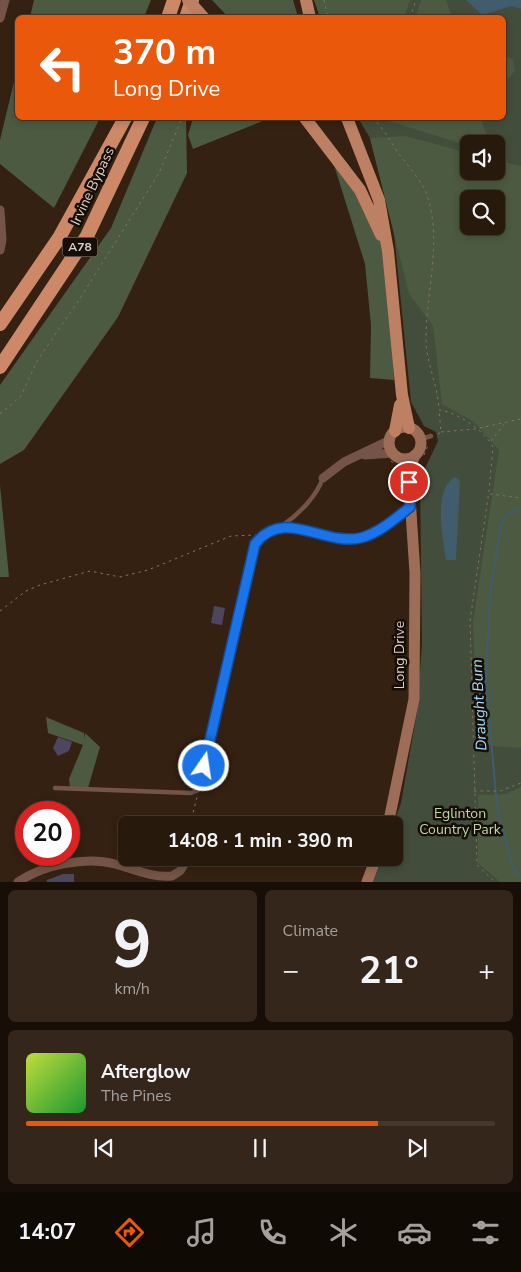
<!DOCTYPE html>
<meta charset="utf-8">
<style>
:root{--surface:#28190d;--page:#34261b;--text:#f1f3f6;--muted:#a5a09d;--line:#44382e;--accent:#ea580c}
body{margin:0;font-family:"Nunito Sans",sans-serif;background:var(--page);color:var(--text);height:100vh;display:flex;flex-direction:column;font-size:19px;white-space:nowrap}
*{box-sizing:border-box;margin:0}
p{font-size:16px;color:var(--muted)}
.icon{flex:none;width:28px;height:28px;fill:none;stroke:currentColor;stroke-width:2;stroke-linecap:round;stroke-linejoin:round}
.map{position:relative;height:882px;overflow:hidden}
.details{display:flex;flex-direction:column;gap:8px;padding:8px;background:#160e07;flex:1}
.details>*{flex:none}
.hud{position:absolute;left:15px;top:15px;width:491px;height:105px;border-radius:8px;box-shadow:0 2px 8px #0003,0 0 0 1px var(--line);background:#ea580c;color:#fff;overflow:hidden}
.tools{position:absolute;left:460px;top:135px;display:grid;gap:10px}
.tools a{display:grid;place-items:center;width:45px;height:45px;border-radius:8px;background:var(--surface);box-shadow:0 2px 8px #0003,0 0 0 1px var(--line);font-size:25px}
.speed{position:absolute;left:15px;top:801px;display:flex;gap:10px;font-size:25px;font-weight:700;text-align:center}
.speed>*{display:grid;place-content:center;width:65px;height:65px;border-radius:50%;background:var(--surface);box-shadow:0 2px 8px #0003,0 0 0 1px var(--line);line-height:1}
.speed .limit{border:8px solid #d22;background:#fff;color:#111}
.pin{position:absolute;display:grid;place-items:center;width:42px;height:42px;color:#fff;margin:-21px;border:2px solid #fff;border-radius:50%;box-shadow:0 1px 5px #0007}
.me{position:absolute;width:55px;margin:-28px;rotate:13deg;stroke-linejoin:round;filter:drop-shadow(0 0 4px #0008)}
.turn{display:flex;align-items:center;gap:18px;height:105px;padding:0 15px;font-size:22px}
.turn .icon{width:65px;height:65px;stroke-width:2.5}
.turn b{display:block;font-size:35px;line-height:42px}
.big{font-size:38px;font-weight:700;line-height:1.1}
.details .card{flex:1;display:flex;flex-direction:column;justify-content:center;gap:8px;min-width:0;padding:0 18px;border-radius:8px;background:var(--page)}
.details .dial{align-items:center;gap:0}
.dial b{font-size:65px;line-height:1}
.song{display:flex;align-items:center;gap:15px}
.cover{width:60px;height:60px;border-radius:8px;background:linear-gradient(135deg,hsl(70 70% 55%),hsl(130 70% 35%))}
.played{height:5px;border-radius:2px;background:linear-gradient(90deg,var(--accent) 75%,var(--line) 75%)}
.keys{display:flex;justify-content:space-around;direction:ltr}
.heat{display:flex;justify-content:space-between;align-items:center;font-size:28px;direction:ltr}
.details .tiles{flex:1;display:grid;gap:8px;grid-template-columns:1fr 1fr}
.card:last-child{grid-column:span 2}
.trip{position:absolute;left:118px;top:816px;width:285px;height:50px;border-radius:8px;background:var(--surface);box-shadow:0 2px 8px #0003,0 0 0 1px var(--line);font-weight:700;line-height:50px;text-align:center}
.tabs{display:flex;height:80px;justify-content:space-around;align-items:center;background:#100a05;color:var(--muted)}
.tabs .icon{width:35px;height:35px}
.tabs .active{color:var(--accent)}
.tabs b{font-size:22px;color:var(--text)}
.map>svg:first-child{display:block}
</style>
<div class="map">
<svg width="521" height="882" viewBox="0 0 521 882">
<rect width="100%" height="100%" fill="#352111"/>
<path fill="#424d3b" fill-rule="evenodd" d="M314,0H521V882H373L382,858H394L393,825L401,803L417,712L422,644L420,479L438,441L436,432L424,426L411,402L394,233L370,138L358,118H504V18L320,17ZM469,144H496V171H469ZM469,199H496V226H469Z"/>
<path fill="#4b5a41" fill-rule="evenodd" d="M34,0H151L144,17H30Z
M212,0H293L298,17H228Z
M314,0H410L404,18L320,17Z
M421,0H446L452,17H415Z
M504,56L513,59L515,71L507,80L504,79Z
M17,69L18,118H100L54,208L0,164V140Z
M157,118H186L187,173L118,317L24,450L0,464V385L111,228Z
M193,118H270L193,149L188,135Z
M379,118H481L489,144H469V146Z
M405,136L469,153V171H496V160L521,166V748L477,745L473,622L499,450L474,422L442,404L433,326L409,294L370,138ZM469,199H496V226H469Z
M334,165H342L378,230L390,270L394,380L370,378L371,325L365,264Z
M0,485L9,577H0Z
M46,717L84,733V739L85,733L100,747L88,788H70L69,779L83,745L48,733Z
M521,787V882H500L478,863V795L505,794Z"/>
<path fill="#405c6d" d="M466,0H521V9L512,6L482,15Z
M455,477L460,480L456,560H446C443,539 432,490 455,477Z"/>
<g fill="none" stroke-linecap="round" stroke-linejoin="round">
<path stroke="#405c6d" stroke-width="2" d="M521,508L508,514L501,524L490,594L486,681L497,807L513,868L521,877"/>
</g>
<path fill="#4c465f" d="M214,606L225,608L222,625L211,623Z
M58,737L72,742L69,751L58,756L53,748Z
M63,874H74V882H47V880Z"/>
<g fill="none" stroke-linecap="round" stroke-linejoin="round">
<path stroke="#847366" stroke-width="1" stroke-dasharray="2.5 4" stroke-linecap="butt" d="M324,0L328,18
M410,18L416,0
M372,118C384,128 390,141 399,154C409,167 421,180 427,195C443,243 425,294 426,343C427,363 438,387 439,410C457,412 484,430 493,447L489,491L470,621L477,865L495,882
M0,414L21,396L37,361L79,300L159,173L182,118
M441,432L475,429L521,419
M438,434L441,432L439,410
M491,441L505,423
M424,455L429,443
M391,461L400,469
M490,494L521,498
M0,611L26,591L40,585L90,571L120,577L148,570L231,536L256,535
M474,791H500L521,783
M190,825L197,797"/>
<path stroke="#735446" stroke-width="4.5" d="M421,439L431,436
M281,527C305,531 333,541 359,538C374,536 397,518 409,508
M55,788L191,793L199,790L255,544C265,532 271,533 283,525C299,514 316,497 323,478"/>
<path stroke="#735446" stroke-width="9" d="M0,18L5,0
M0,210L2,240L0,250
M365,455L393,453
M323,478L344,462L390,440
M18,882C43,865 85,856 115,864C133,869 153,878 172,876L180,871L188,858"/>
<path stroke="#9d6d57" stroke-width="11" d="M389 443a16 16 0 1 1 32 0a16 16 0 1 1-32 0Z
M388,825L414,699L415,573L409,482L410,469L415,455
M367,882L376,858"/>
<path stroke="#be8063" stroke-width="12" d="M306,0L310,18
M305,118L360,190L381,235
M347,118L379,200L388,251L402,395L409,428
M395,431L400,405"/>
<path stroke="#cd8868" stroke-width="14" d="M168,18L174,0
M186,18L192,0
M0,324L59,238L125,118
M0,367L87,236L143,118"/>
<path stroke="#be8063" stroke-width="12" d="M188,0L204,18"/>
</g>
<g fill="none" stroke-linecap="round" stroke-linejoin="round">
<defs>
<path id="route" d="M204,766L255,544C284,507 323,546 360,538C378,534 396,518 410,507L409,482"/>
</defs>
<use href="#route" stroke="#114b97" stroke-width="12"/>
<use href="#route" stroke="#1a73e8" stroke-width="9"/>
</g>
<g text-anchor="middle" stroke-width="5" stroke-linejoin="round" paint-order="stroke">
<rect fill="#160d07" stroke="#a2968d" stroke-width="1" x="62.5" y="237.5" width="35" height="19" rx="4"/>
<g font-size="12" font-weight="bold" fill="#ded0c6">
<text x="80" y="251">A78</text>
</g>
<g font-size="14" fill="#ded0c6" stroke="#160d07">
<text transform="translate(92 186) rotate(-65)" y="5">Irvine Bypass</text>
<text transform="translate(399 655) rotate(-90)" y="5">Long Drive</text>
</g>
<g font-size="14" fill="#b9d7a7" stroke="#160d07">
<text x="460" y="818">Eglinton<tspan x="460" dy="16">Country Park</tspan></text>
</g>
<g font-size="15" font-style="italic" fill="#a6ddfe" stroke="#160d07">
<text transform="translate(479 705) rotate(-93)" y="5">Draught Burn</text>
</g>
</g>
</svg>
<div class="tools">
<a><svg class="icon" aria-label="sound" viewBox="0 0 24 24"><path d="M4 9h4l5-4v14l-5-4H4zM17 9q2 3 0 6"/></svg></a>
<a><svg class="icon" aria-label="search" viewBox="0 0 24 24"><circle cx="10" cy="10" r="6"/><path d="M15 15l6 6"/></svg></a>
</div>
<div class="speed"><div class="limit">20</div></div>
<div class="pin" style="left:409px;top:482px;background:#d93025"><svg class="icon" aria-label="arrive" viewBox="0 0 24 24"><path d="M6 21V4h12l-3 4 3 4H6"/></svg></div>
<svg class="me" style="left:204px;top:766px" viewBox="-20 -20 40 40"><circle r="17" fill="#1a73e8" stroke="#fff" stroke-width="3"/><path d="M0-11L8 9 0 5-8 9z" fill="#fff"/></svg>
<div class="trip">14:08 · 1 min · 390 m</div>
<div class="hud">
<div class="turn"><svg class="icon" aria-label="left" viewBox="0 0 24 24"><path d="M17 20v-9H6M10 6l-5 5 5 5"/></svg><div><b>370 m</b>Long Drive</div></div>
</div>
</div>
<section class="details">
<div class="tiles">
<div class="card dial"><b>9</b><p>km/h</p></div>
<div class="card"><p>Climate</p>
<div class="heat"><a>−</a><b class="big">21°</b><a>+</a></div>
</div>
<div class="card">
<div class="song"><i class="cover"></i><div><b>Afterglow</b><p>The Pines</p></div></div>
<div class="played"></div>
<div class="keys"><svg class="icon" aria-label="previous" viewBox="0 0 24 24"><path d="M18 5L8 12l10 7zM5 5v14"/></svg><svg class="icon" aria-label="pause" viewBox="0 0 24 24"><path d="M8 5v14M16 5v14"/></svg><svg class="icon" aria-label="next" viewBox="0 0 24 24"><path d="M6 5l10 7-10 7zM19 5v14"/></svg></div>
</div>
</div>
</section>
<nav class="tabs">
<b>14:07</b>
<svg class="icon active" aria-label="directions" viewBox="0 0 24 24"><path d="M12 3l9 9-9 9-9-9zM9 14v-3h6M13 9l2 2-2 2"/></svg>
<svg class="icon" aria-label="music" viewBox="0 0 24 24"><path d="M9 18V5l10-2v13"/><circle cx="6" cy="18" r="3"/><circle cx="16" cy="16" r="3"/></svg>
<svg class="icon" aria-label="phone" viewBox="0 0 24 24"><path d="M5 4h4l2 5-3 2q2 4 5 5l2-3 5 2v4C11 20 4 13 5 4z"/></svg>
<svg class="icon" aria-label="climate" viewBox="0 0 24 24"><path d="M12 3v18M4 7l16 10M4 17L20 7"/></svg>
<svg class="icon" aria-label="car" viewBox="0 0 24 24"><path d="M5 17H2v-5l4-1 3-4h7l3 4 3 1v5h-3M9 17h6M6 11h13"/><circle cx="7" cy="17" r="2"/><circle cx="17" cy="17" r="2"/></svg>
<svg class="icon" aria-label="filters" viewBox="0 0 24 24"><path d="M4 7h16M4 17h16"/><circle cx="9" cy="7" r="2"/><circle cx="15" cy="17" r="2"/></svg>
</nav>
